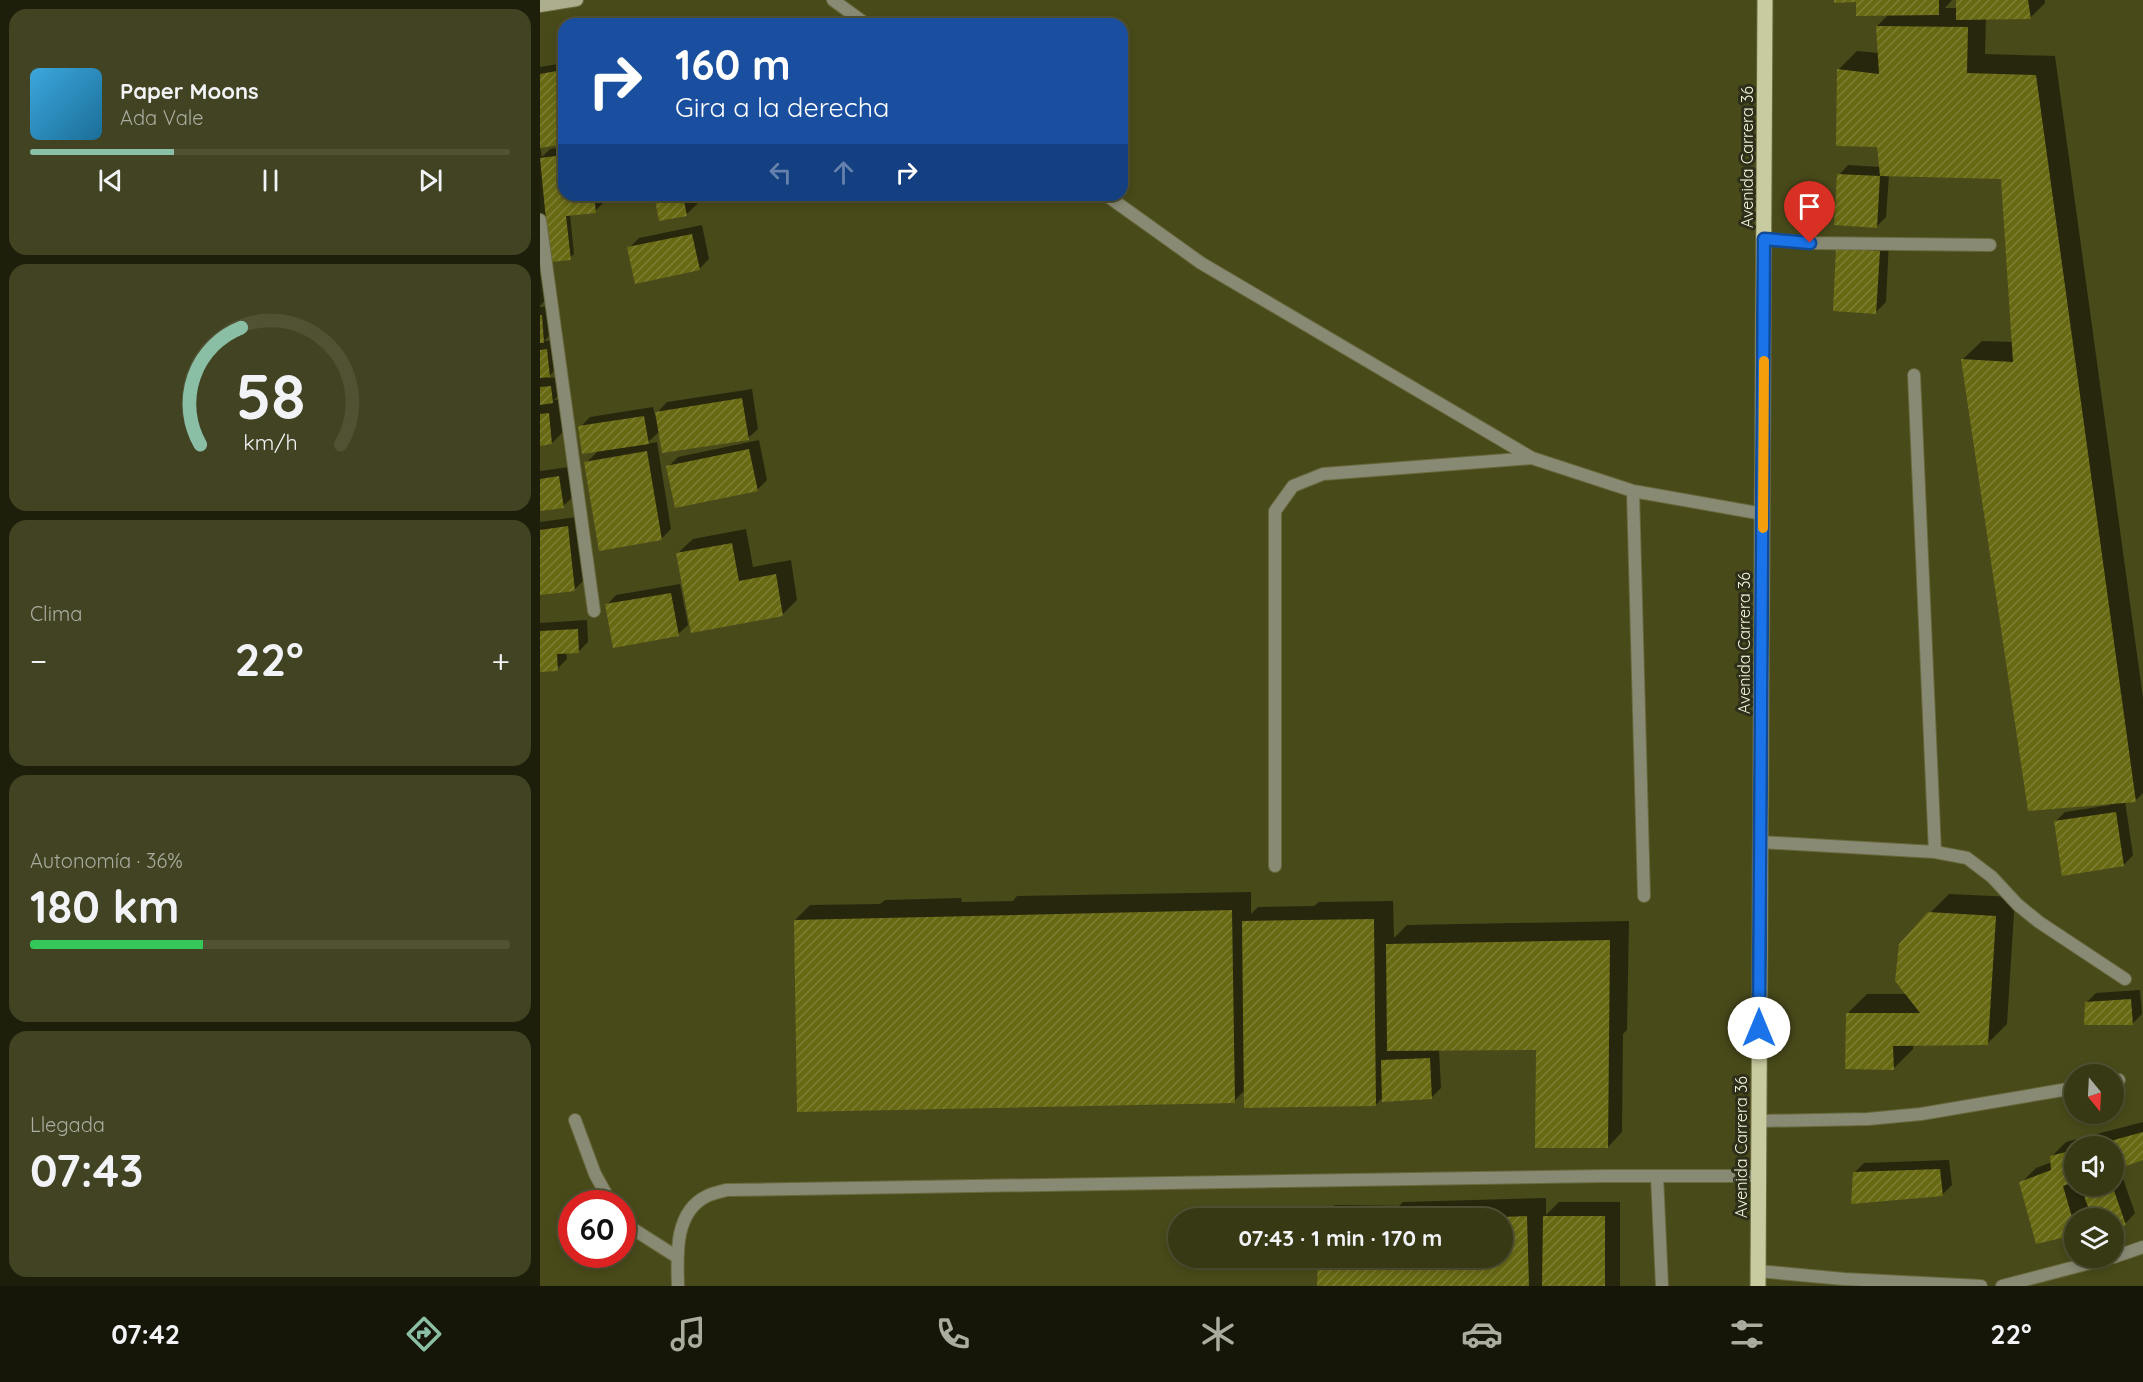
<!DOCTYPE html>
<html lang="es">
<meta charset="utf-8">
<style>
:root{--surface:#373814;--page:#424322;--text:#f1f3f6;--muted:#aaaca0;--line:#515234;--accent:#8abfa5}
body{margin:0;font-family:Quicksand,sans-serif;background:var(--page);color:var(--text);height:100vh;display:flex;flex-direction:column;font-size:22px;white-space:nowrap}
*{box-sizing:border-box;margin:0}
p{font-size:20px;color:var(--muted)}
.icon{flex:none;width:33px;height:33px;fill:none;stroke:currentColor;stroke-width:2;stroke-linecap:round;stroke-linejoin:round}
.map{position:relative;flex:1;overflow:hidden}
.details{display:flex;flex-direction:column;gap:9px;padding:9px;background:#1e1f0b;width:540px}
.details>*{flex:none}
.hud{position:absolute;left:18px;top:18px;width:570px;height:183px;border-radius:18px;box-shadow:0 3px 9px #0003,0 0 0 2px var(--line);background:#1a4fa0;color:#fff;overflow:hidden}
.needle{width:39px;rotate:162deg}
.fabs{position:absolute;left:1524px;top:1064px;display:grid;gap:12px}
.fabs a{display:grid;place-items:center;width:60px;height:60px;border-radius:50%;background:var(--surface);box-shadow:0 3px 9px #0003,0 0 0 2px var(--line);font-size:30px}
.speed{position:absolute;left:18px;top:1190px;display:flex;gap:12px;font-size:30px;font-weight:700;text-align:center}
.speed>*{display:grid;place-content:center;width:78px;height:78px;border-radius:50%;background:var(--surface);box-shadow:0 3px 9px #0003,0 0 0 2px var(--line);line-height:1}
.speed .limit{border:9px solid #d22;background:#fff;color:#111}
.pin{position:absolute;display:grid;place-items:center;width:51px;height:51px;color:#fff;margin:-62px -26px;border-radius:50% 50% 50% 0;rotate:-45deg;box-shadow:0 0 6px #0007}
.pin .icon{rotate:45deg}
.me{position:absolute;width:66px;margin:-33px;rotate:0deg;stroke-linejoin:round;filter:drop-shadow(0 0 4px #0008)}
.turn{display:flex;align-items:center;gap:21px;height:126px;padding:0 18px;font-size:27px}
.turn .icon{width:78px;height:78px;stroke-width:2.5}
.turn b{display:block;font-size:42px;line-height:51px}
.lanes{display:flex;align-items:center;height:57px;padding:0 18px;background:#0003;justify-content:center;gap:30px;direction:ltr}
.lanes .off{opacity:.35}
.big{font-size:45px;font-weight:700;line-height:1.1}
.details .widget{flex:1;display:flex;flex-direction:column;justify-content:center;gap:9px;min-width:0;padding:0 21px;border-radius:18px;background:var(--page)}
.details .dial{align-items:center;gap:0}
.dial svg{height:156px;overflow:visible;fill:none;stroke:var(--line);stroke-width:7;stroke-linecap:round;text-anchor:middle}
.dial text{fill:var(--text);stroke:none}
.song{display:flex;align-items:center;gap:18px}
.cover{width:72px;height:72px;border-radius:9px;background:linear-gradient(135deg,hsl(200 70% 55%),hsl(200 70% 35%))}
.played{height:6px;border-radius:3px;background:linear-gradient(90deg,var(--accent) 30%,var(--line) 30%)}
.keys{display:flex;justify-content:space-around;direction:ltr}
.heat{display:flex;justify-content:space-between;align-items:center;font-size:33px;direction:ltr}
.charge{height:9px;border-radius:4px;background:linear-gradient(90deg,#34c759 36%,var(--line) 0)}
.trip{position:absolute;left:628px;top:1208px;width:345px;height:60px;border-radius:30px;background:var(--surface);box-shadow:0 3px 9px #0003,0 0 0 2px var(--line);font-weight:700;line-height:60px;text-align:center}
.tab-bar{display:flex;height:96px;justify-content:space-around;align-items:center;background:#161608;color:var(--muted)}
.tab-bar .icon{width:42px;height:42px}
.tab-bar .selected{color:var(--accent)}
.tab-bar b{font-size:27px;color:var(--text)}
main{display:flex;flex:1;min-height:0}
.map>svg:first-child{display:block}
</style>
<main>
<section class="details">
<div class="widget">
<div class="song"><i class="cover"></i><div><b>Paper Moons</b><p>Ada Vale</p></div></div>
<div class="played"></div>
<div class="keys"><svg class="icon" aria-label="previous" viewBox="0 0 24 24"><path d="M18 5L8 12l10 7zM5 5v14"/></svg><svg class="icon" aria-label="pause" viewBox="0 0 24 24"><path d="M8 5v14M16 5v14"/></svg><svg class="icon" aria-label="next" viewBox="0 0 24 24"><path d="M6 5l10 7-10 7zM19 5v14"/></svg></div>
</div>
<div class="widget dial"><svg viewBox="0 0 100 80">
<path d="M14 69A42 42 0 1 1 86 69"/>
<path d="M14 69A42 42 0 0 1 35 9" stroke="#8abfa5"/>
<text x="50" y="56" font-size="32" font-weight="700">58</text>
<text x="50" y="72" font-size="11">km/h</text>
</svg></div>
<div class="widget"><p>Clima</p>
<div class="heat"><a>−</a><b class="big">22°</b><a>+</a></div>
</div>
<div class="widget"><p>Autonomía · 36%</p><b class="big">180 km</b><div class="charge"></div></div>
<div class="widget"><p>Llegada</p><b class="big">07:43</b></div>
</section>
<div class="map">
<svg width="1603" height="1286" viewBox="0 0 1603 1286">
<defs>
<pattern id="building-hatch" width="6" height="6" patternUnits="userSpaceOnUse" patternTransform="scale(1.5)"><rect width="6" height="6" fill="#686913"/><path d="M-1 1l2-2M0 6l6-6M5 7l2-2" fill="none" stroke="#7e7f35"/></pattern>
</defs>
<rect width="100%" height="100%" fill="#494a1a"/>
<path fill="#0007" d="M1296,0H1412L1405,8H1418L1417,0H1505V3L1490,18H1446L1445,54L1515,56L1603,698V793L1595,801H1585L1593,855L1584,865L1515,822L1525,812L1570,805V803L1422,360L1442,341L1474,342L1463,178L1349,175L1346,217L1336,227L1299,175L1308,165L1341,167L1338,145L1298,70L1317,51L1339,53L1337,26L1349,14L1318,1Z
M24,63V142L0,146L2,157L10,149L24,147V195H64L65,201L55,211L30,214L34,254L30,258L0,235V67Z
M115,195H160L161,200L147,214Z
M162,225L169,259L159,269L89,248L99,238Z
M1307,239L1349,241L1346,302L1336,312Z
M0,270H8L10,295L0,306Z
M11,306L13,332L4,341L17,340L19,366L7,378L20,377L22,392L14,400L23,399L27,428L12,443L0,444V307Z
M212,389L218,429L208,438L120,431L106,444L117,442L131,529L121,539L46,463L58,451L40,427L50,417L113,407L115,415L127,402Z
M219,440L227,480L217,490L128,467L138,457Z
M29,467L33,497L23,506L0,510V471Z
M37,517L44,580L34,590L0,594V522Z
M206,529L213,567L251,560L257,600L243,614L138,553L153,539Z
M140,584L148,625L138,634L67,605L76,595Z
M47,620L48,642L38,652H26L27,659L17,669L0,670V623Z
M711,892V914L718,907L774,906L779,902L853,901L854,938L867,925L1089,921L1087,1030L1083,1034L1082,1132L1068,1147L998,1049L899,1050L901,1088L892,1097H843L836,1105L705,1090L694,1101L255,920L270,905L340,904L345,900L421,898L422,902L473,901L477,896Z
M1409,894L1475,897L1467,1024L1448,1043L1373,1044V1049L1354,1068L1308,1013L1327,994H1367L1389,914Z
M1600,990L1602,1014L1592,1024L1546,1003L1556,993Z
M1603,1122V1158L1574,1168V1146H1534V1185H1541L1544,1194L1553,1185H1574V1176L1581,1173L1595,1213L1586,1223L1574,1227V1218H1534V1233L1497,1242L1481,1183L1496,1168L1512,1162L1511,1157L1526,1142Z
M1409,1160L1412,1185L1402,1195L1314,1173L1324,1163Z
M1006,1198V1215L1019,1202H1080V1286H779V1257H963V1218H782L795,1205L859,1206L863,1202Z"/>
<path fill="url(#building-hatch)" d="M1294,0H1399V15L1316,16V2L1294,3Z
M1416,0H1488L1491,19L1416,20Z
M1336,26L1428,27L1427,73L1496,75L1596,802L1488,811L1421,359L1473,362L1461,179L1340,176L1337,147L1296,146L1297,69L1339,74Z
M22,70L24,82V144L0,148V74Z
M24,155V195H54L56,213L26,216L31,260L10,262L0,158Z
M1297,174L1340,176L1337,228L1294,225Z
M114,195H143L147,216L119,221Z
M152,234L160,270L95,284L87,247Z
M1296,248L1340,251L1336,314L1293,311Z
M0,315H2L4,343H0Z
M7,349L10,377L0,378V350Z
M11,386L13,403L0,405V387Z
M202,398L209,440L122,453L115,412Z
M9,413L12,444L0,446V414Z
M104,416L109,444L42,454L38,426Z
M209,449L218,491L135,508L126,466Z
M107,451L122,540L59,551L44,462Z
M19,476L24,508L0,511V479Z
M28,526L35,591L0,595V530Z
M192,543L199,581L236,574L243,616L151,633L136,553Z
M131,593L139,636L73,648L65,604Z
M38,629L39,653L17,654L18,671L0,672V631Z
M1576,812L1584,866L1522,876L1514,821Z
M692,910L695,1103L257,1112L254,920Z
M1388,912L1456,916L1448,1045L1353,1046L1354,1070L1305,1069L1306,1013H1380L1355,981L1359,944Z
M834,919L836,1106L704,1108L702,921Z
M1070,940L1068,1148H995L996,1050L847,1051L846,944Z
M1591,999L1593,1025H1544L1545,1002Z
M890,1058L892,1099L842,1102L841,1060Z
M1603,1132V1160L1574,1170V1146H1552Z
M1534,1150V1182L1523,1186L1534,1224V1235L1496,1244L1479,1182L1511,1170L1510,1156Z
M1400,1169L1403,1196L1311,1204L1313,1172Z
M1563,1185H1572L1586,1225L1574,1229V1218H1552L1543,1193Z
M987,1216L989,1286H777L778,1257H963V1217Z
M1003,1216H1065V1286H1002Z"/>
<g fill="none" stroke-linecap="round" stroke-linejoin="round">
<defs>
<path id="service" d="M293,0L326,24
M566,195L661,263L992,458L1093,491L1223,514
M1224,239L1270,243L1450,245
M1374,375L1395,852
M1093,491L1104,896
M1220,842L1395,852L1427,858L1452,877L1478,905L1499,922L1585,979
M735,866V511L753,486L783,474L992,458
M1574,1081L1579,1080
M35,1120L55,1174L71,1203
M1219,1121L1328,1119L1381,1114L1534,1088
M1117,1176L1122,1286
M82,1218L93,1229L137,1257
M138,1286C137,1255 134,1212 167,1196C173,1193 180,1192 186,1190L1065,1176H1218"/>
<path id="minor" d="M0,220L54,611
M1574,1257L1603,1247
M1218,1271L1304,1279L1441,1286
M1462,1286L1573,1257"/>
<path id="secondary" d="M0,6L37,0"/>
<path id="primary" d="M1218,1286L1225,0"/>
</defs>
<use href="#service" stroke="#68693d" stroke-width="14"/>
<use href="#minor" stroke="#68693d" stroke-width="14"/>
<use href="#secondary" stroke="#68693d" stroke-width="14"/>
<use href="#primary" stroke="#68693d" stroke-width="17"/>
<use href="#service" stroke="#888a74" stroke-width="12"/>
<use href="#minor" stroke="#888a74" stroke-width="12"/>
<use href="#secondary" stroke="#acae8d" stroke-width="12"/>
<use href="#primary" stroke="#c8ca9f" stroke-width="15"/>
</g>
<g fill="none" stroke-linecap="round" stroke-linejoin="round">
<defs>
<path id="route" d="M1219,1028L1224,239L1270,243"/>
</defs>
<use href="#route" stroke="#114b97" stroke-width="15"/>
<use href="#route" stroke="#1a73e8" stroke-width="10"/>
<path stroke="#f59e0b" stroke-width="10" d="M1223,528L1224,361"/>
</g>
<g text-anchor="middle" stroke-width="6" stroke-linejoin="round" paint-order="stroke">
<g font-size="16" fill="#f3f4da" stroke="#2e2f1a">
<text transform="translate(1207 157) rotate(-90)" y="6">Avenida Carrera 36</text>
<text transform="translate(1204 643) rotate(-90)" y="6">Avenida Carrera 36</text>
<text transform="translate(1201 1147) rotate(-90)" y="6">Avenida Carrera 36</text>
</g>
</g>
</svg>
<div class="fabs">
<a><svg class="needle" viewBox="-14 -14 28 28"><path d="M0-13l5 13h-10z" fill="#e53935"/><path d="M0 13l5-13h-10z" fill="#aaaca0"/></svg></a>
<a><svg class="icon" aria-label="sound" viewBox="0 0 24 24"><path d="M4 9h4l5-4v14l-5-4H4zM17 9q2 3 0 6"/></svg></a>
<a><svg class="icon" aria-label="layers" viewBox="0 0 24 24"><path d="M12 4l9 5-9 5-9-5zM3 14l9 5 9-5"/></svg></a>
</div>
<div class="speed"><div class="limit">60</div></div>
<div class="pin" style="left:1270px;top:243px;background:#d93025"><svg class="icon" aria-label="arrive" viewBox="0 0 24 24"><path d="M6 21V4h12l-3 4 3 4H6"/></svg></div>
<svg class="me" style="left:1219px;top:1028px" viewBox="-20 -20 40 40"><circle r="19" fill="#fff"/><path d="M0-13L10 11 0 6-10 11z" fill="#1a73e8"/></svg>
<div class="trip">07:43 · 1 min · 170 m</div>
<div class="hud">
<div class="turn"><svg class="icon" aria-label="right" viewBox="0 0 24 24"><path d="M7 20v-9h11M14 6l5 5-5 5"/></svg><div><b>160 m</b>Gira a la derecha</div></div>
<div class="lanes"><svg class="icon off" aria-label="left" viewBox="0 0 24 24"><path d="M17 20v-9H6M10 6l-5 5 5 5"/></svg><svg class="icon off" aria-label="ahead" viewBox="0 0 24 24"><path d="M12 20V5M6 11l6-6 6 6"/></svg><svg class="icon" aria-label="right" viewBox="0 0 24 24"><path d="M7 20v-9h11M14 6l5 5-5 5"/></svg></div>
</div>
</div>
</main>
<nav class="tab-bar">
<b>07:42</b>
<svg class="icon selected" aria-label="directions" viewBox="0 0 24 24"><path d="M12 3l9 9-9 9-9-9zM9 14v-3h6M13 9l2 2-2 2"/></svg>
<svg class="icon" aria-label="music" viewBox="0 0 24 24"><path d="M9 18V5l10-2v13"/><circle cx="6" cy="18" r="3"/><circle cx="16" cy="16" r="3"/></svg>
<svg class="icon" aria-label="phone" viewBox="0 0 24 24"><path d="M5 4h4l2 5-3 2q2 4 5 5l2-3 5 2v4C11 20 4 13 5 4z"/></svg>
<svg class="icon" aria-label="climate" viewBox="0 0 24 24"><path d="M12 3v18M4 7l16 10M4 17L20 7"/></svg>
<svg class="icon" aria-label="car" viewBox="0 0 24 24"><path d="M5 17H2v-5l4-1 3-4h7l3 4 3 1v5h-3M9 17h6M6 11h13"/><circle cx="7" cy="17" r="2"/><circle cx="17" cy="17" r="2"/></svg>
<svg class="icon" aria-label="filters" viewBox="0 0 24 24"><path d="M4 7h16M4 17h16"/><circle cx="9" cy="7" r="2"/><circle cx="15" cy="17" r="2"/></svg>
<b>22°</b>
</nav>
